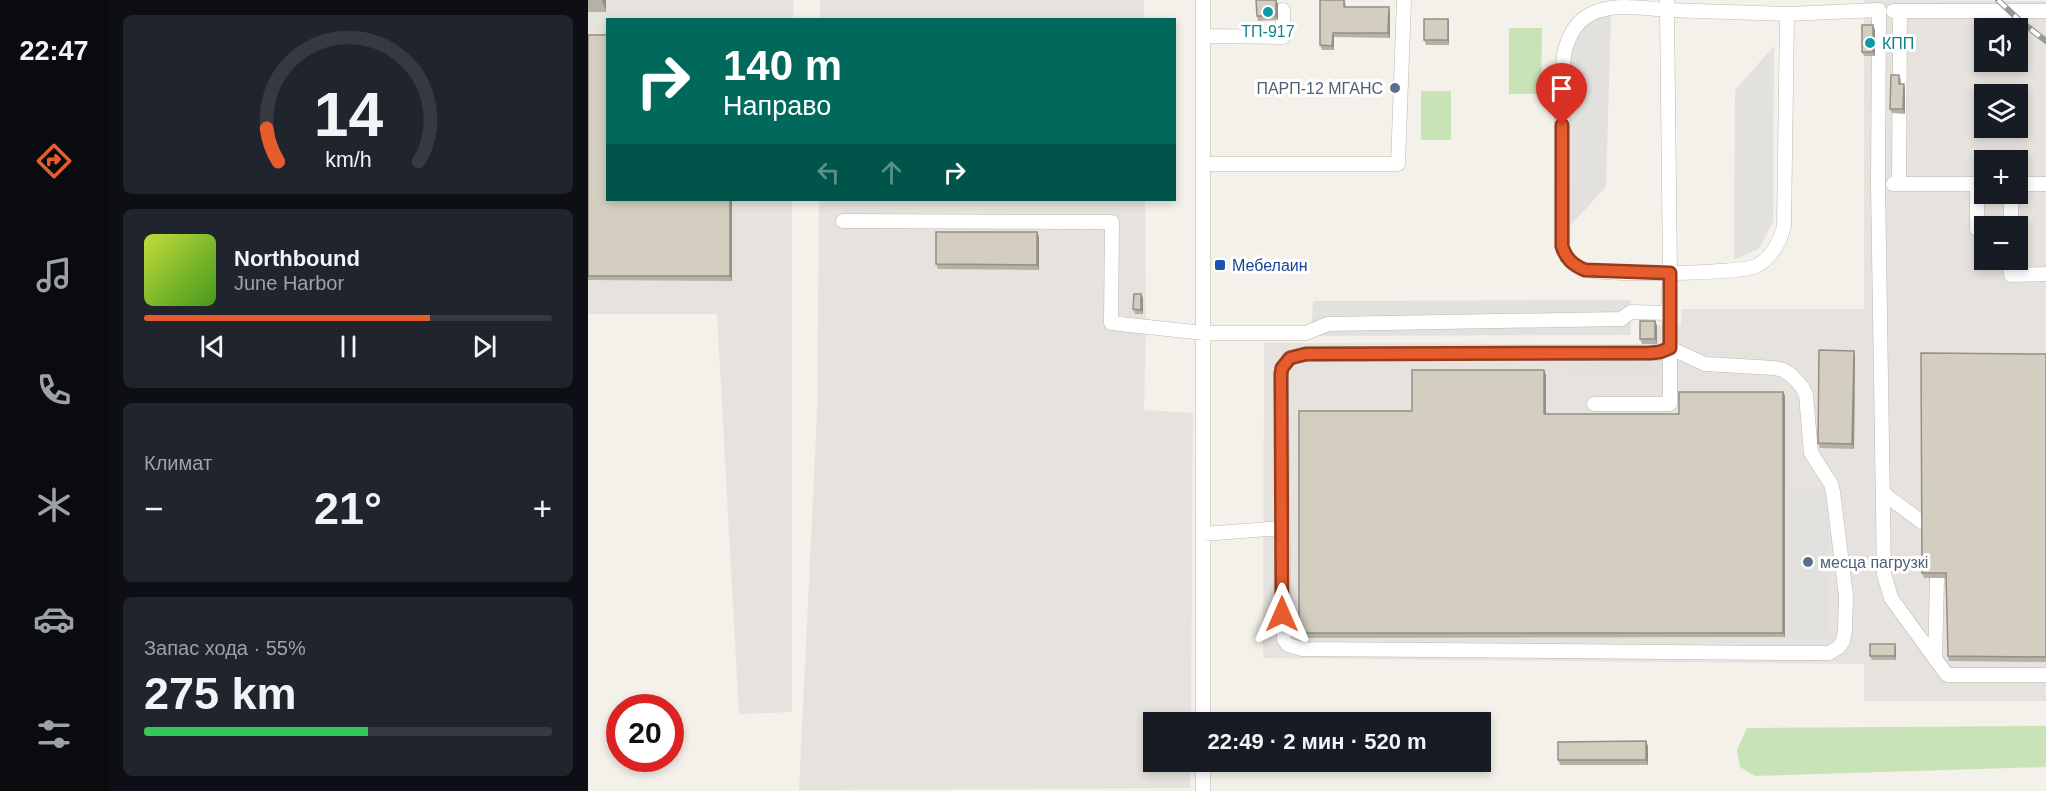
<!DOCTYPE html>
<html lang="ru">
<meta charset="utf-8">
<style>
:root{--surface:#171b24;--page:#20242c;--text:#f1f3f6;--muted:#9ea1a6;--line:#363941;--accent:#e65c2d}
body{margin:0;font-family:Arial,sans-serif;background:var(--page);color:var(--text);height:100vh;display:flex;flex-direction:column;font-size:22px;white-space:nowrap}
*{box-sizing:border-box;margin:0}
p{font-size:20px;color:var(--muted)}
.icon{flex:none;width:33px;height:33px;fill:none;stroke:currentColor;stroke-width:2;stroke-linecap:round;stroke-linejoin:round}
.map{position:relative;flex:1;overflow:hidden}
.details{display:flex;flex-direction:column;gap:15px;padding:15px;background:#0d0f14;width:480px}
.details>*{flex:none}
.guide{position:absolute;left:18px;top:18px;width:570px;height:183px;border-radius:0px;box-shadow:0 3px 9px #0003;background:#00695c;color:#fff;overflow:hidden}
.controls{position:absolute;left:1386px;top:18px;display:grid;gap:12px}
.controls a{display:grid;place-items:center;width:54px;height:54px;border-radius:0px;background:var(--surface);box-shadow:0 3px 9px #0003;font-size:30px}
.speed{position:absolute;left:18px;top:694px;display:flex;gap:12px;font-size:30px;font-weight:700;text-align:center}
.speed>*{display:grid;place-content:center;width:78px;height:78px;border-radius:50%;background:var(--surface);box-shadow:0 3px 9px #0003;line-height:1}
.speed .limit{border:9px solid #d22;background:#fff;color:#111}
.pin{position:absolute;display:grid;place-items:center;width:51px;height:51px;color:#fff;margin:-62px -26px;border-radius:50% 50% 50% 0;rotate:-45deg;box-shadow:0 0 6px #0007}
.pin .icon{rotate:45deg}
.me{position:absolute;width:66px;margin:-33px;rotate:0deg;stroke-linejoin:round;filter:drop-shadow(0 0 4px #0008)}
.turn{display:flex;align-items:center;gap:21px;height:126px;padding:0 18px;font-size:27px}
.turn .icon{width:78px;height:78px;stroke-width:2.5}
.turn b{display:block;font-size:42px;line-height:51px}
.lanes{display:flex;align-items:center;height:57px;padding:0 18px;background:#0003;justify-content:center;gap:30px;direction:ltr}
.lanes .off{opacity:.35}
.big{font-size:45px;font-weight:700;line-height:1.1}
.details .tile{flex:1;display:flex;flex-direction:column;justify-content:center;gap:9px;min-width:0;padding:0 21px;border-radius:9px;background:var(--page)}
.details .dial{align-items:center;gap:0}
.dial svg{height:156px;overflow:visible;fill:none;stroke:var(--line);stroke-width:7;stroke-linecap:round;text-anchor:middle}
.dial text{fill:var(--text);stroke:none}
.song{display:flex;align-items:center;gap:18px}
.cover{width:72px;height:72px;border-radius:9px;background:linear-gradient(135deg,hsl(70 70% 55%),hsl(100 70% 35%))}
.played{height:6px;border-radius:3px;background:linear-gradient(90deg,var(--accent) 70%,var(--line) 70%)}
.keys{display:flex;justify-content:space-around;direction:ltr}
.heat{display:flex;justify-content:space-between;align-items:center;font-size:33px;direction:ltr}
.charge{height:9px;border-radius:4px;background:linear-gradient(90deg,#34c759 55%,var(--line) 0)}
.trip{position:absolute;left:555px;top:712px;width:348px;height:60px;border-radius:0px;background:var(--surface);box-shadow:0 3px 9px #0003;font-weight:700;line-height:60px;text-align:center}
main{display:flex;flex:1;min-height:0}
.tab-bar{display:flex;flex-direction:column;width:108px;justify-content:space-around;align-items:center;background:#090b0e;color:var(--muted)}
.tab-bar .icon{width:42px;height:42px}
.tab-bar .selected{color:var(--accent)}
.tab-bar b{font-size:27px;color:var(--text)}
.map>svg:first-child{display:block}
</style>
<main>
<nav class="tab-bar">
<b>22:47</b>
<svg class="icon selected" aria-label="directions" viewBox="0 0 24 24"><path d="M12 3l9 9-9 9-9-9zM9 14v-3h6M13 9l2 2-2 2"/></svg>
<svg class="icon" aria-label="music" viewBox="0 0 24 24"><path d="M9 18V5l10-2v13"/><circle cx="6" cy="18" r="3"/><circle cx="16" cy="16" r="3"/></svg>
<svg class="icon" aria-label="phone" viewBox="0 0 24 24"><path d="M5 4h4l2 5-3 2q2 4 5 5l2-3 5 2v4C11 20 4 13 5 4z"/></svg>
<svg class="icon" aria-label="climate" viewBox="0 0 24 24"><path d="M12 3v18M4 7l16 10M4 17L20 7"/></svg>
<svg class="icon" aria-label="car" viewBox="0 0 24 24"><path d="M5 17H2v-5l4-1 3-4h7l3 4 3 1v5h-3M9 17h6M6 11h13"/><circle cx="7" cy="17" r="2"/><circle cx="17" cy="17" r="2"/></svg>
<svg class="icon" aria-label="filters" viewBox="0 0 24 24"><path d="M4 7h16M4 17h16"/><circle cx="9" cy="7" r="2"/><circle cx="15" cy="17" r="2"/></svg>
</nav>
<section class="details">
<div class="tile dial"><svg viewBox="0 0 100 80">
<path d="M14 69A42 42 0 1 1 86 69"/>
<path d="M14 69A42 42 0 0 1 8 52" stroke="#e65c2d"/>
<text x="50" y="56" font-size="32" font-weight="700">14</text>
<text x="50" y="72" font-size="11">km/h</text>
</svg></div>
<div class="tile">
<div class="song"><i class="cover"></i><div><b>Northbound</b><p>June Harbor</p></div></div>
<div class="played"></div>
<div class="keys"><svg class="icon" aria-label="previous" viewBox="0 0 24 24"><path d="M18 5L8 12l10 7zM5 5v14"/></svg><svg class="icon" aria-label="pause" viewBox="0 0 24 24"><path d="M8 5v14M16 5v14"/></svg><svg class="icon" aria-label="next" viewBox="0 0 24 24"><path d="M6 5l10 7-10 7zM19 5v14"/></svg></div>
</div>
<div class="tile"><p>Климат</p>
<div class="heat"><a>−</a><b class="big">21°</b><a>+</a></div>
</div>
<div class="tile"><p>Запас хода · 55%</p><b class="big">275 km</b><div class="charge"></div></div>
</section>
<div class="map">
<svg width="1458" height="791" viewBox="0 0 1458 791">
<rect width="100%" height="100%" fill="#f3f1e9"/>
<path fill="#e6e3de" fill-rule="evenodd" d="M0,0H205V19L20,20V200H204V712L151,714L129,314H0Z
M232,0H556V19H232Z
M1276,0L1458,1V701H1276V664L675,658L676,343L1054,344V326L1093,325V309H1276ZM1396,28H1430V62H1396ZM1396,94H1430V128H1396ZM1396,160H1430V194H1396ZM1396,226H1430V260H1396Z
M231,200H557L558,328L556,410L605,413L603,723H566V762H602V788L211,790L229,413Z"/>
<path fill="#cae3b6" d="M921,28H954L953,94H921Z
M833,91H863V140H833Z
M1458,726V767L1167,776L1152,767L1149,750L1159,728Z"/>
<path fill="#e2e1dd" d="M1023,13L1018,187L977,231L979,60L989,30L1007,17Z
M1186,46L1185,222L1172,248L1146,260L1147,90Z
M1043,300V335L723,336L725,301Z
M1073,357V375L980,376V358Z
M1241,486V637H1199V487Z"/>
<g fill="none" stroke-linecap="round" stroke-linejoin="round">
<defs>
<path id="minor" d="M1079,0V10L1199,14L1291,10L1290,184L1296,574L1303,598L1359,675H1458
M1305,11H1458
M615,36L695,37V10
M616,164H810L816,0
M1305,184H1396
M1311,184L1312,11
M1430,184H1458
M255,221L524,222L523,323L616,333H718L740,324L1033,319L1043,312L1080,313
M1423,226V194
M1389,229V184
M1423,260V275L1458,274
M1082,348L1117,364L1187,368L1195,370L1203,375L1214,387L1218,395L1223,453L1243,484L1245,492L1258,596L1257,630L1255,641L1251,647L1241,653H1202L714,649L700,645L696,640L693,373L694,368L701,358L718,354L1062,353H1072Z
M1006,404H1082V325L1080,313L1082,273L1079,10C1052,8 1018,1 995,19C985,27 980,39 977,50C973,69 975,90 974,110C973,155 974,201 974,247C977,257 984,265 995,269C1014,276 1150,274 1168,266C1184,258 1192,242 1196,226L1199,14
M1295,493L1335,523
M615,534L694,528
M1347,659L1349,578
M615,723V0
M615,762V791"/>
</defs>
<use href="#minor" stroke="#beb9ad" stroke-width="15"/>
<use href="#minor" stroke="#fff" stroke-width="14"/>
<defs>
<path id="rail" d="M1410,0L1431,20L1458,41"/>
</defs>
<use href="#rail" stroke="#979797" stroke-width="6"/>
<use href="#rail" stroke="#fff" stroke-width="4" stroke-dasharray="11" stroke-linecap="butt"/>
</g>
<path fill="#b6b1a5" d="M0,0H18V12H0Z
M732,0H757L758,7L802,12V38L746,37V50H734L732,45Z
M690,4V20L670,21L669,16Z
M860,19L861,23V45H838L836,40Z
M1287,30V56H1276L1274,52Z
M0,35L20,200H144V281L0,280Z
M1311,75L1313,80V84H1316L1317,89V114L1304,113L1302,109Z
M449,232L451,237V270L350,269L348,264Z
M553,294L555,298V314H547L545,309Z
M1067,321L1069,326V344H1054L1052,339Z
M1458,354V662L1361,661L1360,656L1358,578H1336L1334,573Z
M1267,355L1266,449L1232,448L1230,443Z
M956,370L958,375V414H1091L1195,392L1197,396V637L712,638L711,633Z
M1308,648V660H1284L1282,656Z
M1060,746V765H972L970,760Z"/>
<path fill="#949086" d="M14,0H18V12Z
M688,0L690,4V20L688,16Z
M801,7L802,12V38L800,33Z
M860,19L861,23V45L860,40Z
M1285,25L1287,30V56L1285,52Z
M745,33L746,37V50L744,46Z
M1316,84L1317,89V114L1315,109Z
M142,200H144V281L142,276Z
M449,232L451,237V270L449,265Z
M553,294L555,298V314L553,310Z
M1067,321L1069,326V344L1067,339Z
M1266,351L1267,355L1266,449L1264,444Z
M956,370L958,375V419L956,414Z
M1195,392L1197,396V637L1195,633Z
M1307,644L1308,648V660L1307,656Z
M1058,741L1060,746V765L1058,760Z"/>
<path fill="#d4cec0" stroke="#949086" stroke-width="1.5" d="M668,0H688V16H669Z
M732,0H756V7H801L800,33H745L744,46L732,45Z
M836,19H860V40H836Z
M1274,25H1285V52H1274Z
M0,35H20V200H142V276H0Z
M1303,75H1311V84H1316L1315,109H1302Z
M348,232H449V265L348,264Z
M546,294H553V310L545,309Z
M1052,321H1067V339H1052Z
M1231,350L1266,351L1264,444L1230,443Z
M1333,353L1458,354V657L1360,656L1358,573H1334Z
M824,370H956V414H1091V392H1195V633H711V411H824Z
M1282,644H1307V656H1282Z
M1058,741V760H970V742Z"/>
<g fill="none" stroke-linecap="round" stroke-linejoin="round">
<defs>
<path id="route" d="M694,614L693,374L694,368L702,358L718,354L1062,353L1072,352L1082,348V273L997,270C985,265 978,259 974,246V125"/>
</defs>
<use href="#route" stroke="#963c1d" stroke-width="15"/>
<use href="#route" stroke="#e65c2d" stroke-width="10"/>
</g>
<g fill="#0f9aa8" stroke="#fff" stroke-width="2">
<circle cx="680" cy="12" r="6"/>
<circle cx="1282" cy="43" r="6"/>
</g>
<g fill="#5c6f8a" stroke="#fff" stroke-width="2">
<circle cx="807" cy="88" r="6"/>
<circle cx="1220" cy="562" r="6"/>
</g>
<rect fill="#1a4fb4" stroke="#fff" stroke-width="2" x="626" y="259" width="12" height="12" rx="3"/>
<g text-anchor="middle" stroke-width="6" stroke-linejoin="round" paint-order="stroke">
<g font-size="16" fill="#0d838f" stroke="#fff">
<text x="680" y="37">ТП-917</text>
<text x="1294" y="49" text-anchor="start">КПП</text>
</g>
<g font-size="16" fill="#4e5e75" stroke="#fff" text-anchor="end">
<text x="795" y="94">ПАРП-12 МГАНС</text>
<text x="1232" y="568" text-anchor="start">месца пагрузкі</text>
</g>
<g font-size="16" fill="#164399" stroke="#fff" text-anchor="start">
<text x="644" y="271">Мебелаин</text>
</g>
</g>
</svg>
<div class="controls">
<a><svg class="icon" aria-label="sound" viewBox="0 0 24 24"><path d="M4 9h4l5-4v14l-5-4H4zM17 9q2 3 0 6"/></svg></a>
<a><svg class="icon" aria-label="layers" viewBox="0 0 24 24"><path d="M12 4l9 5-9 5-9-5zM3 14l9 5 9-5"/></svg></a>
<a>+</a>
<a>−</a>
</div>
<div class="speed"><div class="limit">20</div></div>
<div class="pin" style="left:974px;top:125px;background:#d93025"><svg class="icon" aria-label="arrive" viewBox="0 0 24 24"><path d="M6 21V4h12l-3 4 3 4H6"/></svg></div>
<svg class="me" style="left:694px;top:614px" viewBox="-20 -20 40 40"><path d="M0-17L14 15 0 8-14 15z" fill="#e65c2d" stroke="#fff" stroke-width="4"/></svg>
<div class="trip">22:49 · 2 мин · 520 m</div>
<div class="guide">
<div class="turn"><svg class="icon" aria-label="right" viewBox="0 0 24 24"><path d="M7 20v-9h11M14 6l5 5-5 5"/></svg><div><b>140 m</b>Направо</div></div>
<div class="lanes"><svg class="icon off" aria-label="left" viewBox="0 0 24 24"><path d="M17 20v-9H6M10 6l-5 5 5 5"/></svg><svg class="icon off" aria-label="ahead" viewBox="0 0 24 24"><path d="M12 20V5M6 11l6-6 6 6"/></svg><svg class="icon" aria-label="right" viewBox="0 0 24 24"><path d="M7 20v-9h11M14 6l5 5-5 5"/></svg></div>
</div>
</div>
</main>
